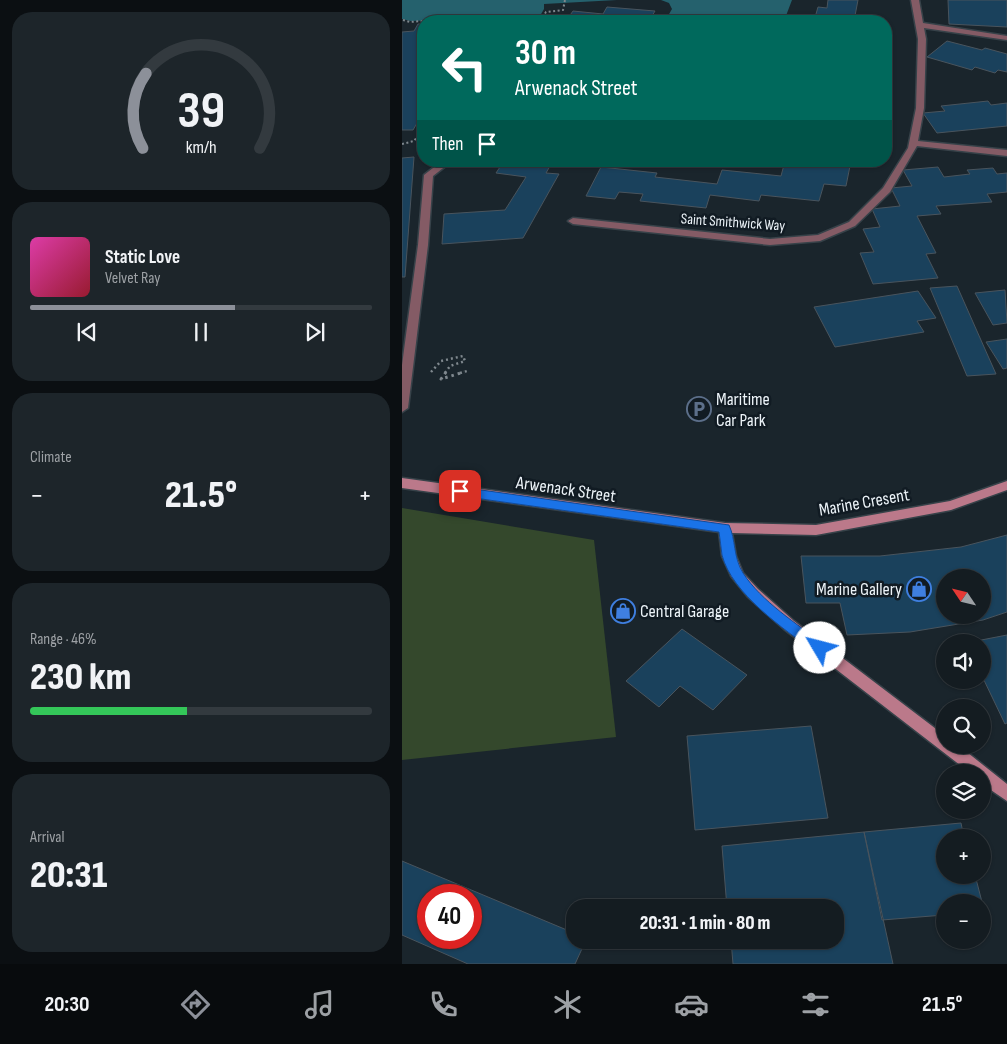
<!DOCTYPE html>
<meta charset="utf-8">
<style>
:root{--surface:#141c21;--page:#1d252a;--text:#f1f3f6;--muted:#9da1a5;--line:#333a3f;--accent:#8c9099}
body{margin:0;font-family:"Sofia Sans Condensed",sans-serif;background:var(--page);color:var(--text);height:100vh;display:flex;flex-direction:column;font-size:19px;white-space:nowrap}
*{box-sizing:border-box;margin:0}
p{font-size:16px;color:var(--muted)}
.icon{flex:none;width:28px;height:28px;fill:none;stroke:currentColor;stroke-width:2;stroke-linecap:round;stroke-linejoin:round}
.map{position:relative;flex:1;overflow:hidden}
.drawer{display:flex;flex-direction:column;gap:12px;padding:12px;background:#0b0f12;width:402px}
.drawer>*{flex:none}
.guide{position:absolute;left:15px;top:15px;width:475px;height:152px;border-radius:20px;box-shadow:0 1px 4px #0004,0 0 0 1px var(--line);background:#00695c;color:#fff;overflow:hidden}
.needle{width:32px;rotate:305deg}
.controls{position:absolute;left:534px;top:569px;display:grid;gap:10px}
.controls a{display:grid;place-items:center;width:55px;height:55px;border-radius:50%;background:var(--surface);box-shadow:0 1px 4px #0004,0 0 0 1px var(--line);font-size:25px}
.speed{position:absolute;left:15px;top:884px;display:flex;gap:10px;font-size:25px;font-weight:700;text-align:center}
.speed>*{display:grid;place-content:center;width:65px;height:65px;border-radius:50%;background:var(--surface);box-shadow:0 1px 4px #0004,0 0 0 1px var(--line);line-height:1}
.speed .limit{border:8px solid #d22;background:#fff;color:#111}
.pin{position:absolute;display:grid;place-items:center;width:42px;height:42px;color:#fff;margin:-21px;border-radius:10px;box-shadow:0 2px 8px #0006}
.me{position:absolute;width:55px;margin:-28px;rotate:307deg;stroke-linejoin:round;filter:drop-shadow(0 0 4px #0008)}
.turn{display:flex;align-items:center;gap:18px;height:105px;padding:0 15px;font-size:22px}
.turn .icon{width:65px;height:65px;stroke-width:2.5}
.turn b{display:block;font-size:35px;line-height:42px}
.then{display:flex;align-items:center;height:48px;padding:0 15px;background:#0003;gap:10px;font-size:19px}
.big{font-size:38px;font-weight:800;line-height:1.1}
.drawer .tile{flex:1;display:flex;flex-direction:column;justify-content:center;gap:8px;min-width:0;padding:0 18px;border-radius:20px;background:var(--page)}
.drawer .dial{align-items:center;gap:0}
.dial svg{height:130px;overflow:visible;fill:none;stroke:var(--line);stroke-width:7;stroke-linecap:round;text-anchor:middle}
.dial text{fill:var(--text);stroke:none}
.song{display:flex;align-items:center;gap:15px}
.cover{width:60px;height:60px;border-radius:8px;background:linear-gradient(135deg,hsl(320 70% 55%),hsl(350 70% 35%))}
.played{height:5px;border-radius:2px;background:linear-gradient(90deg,var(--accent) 60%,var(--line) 60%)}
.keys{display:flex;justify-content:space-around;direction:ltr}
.heat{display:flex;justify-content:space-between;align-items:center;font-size:28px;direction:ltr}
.charge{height:8px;border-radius:4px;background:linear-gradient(90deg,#34c759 46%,var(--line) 0)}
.trip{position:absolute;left:164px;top:899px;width:278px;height:50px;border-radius:20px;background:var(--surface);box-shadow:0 1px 4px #0004,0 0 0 1px var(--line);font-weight:800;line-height:50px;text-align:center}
.tab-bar{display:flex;height:80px;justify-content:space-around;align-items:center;background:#080b0d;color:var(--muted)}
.tab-bar .icon{width:35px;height:35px}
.tab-bar .active{color:var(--accent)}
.tab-bar b{font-size:22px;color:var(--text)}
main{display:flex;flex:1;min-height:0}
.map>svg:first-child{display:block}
</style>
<main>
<section class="drawer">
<div class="tile dial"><svg viewBox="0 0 100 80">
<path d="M14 69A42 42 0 1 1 86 69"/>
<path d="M14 69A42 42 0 0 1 16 23" stroke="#8c9099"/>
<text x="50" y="56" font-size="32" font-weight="700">39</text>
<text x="50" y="72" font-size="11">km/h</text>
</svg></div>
<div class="tile">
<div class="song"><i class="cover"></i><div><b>Static Love</b><p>Velvet Ray</p></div></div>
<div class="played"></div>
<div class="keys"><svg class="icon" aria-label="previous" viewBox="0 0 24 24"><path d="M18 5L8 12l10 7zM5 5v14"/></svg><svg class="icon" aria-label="pause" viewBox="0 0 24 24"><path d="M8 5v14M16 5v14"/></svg><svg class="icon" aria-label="next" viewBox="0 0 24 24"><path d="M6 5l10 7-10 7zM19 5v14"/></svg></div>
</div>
<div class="tile"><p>Climate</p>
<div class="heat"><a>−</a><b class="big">21.5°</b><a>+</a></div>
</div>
<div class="tile"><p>Range · 46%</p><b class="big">230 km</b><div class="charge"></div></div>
<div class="tile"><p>Arrival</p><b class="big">20:31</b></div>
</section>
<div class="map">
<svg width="605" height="964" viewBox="0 0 605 964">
<rect width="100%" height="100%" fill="#1a252c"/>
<path fill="#34482c" d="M0,508L192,540L214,737L0,760Z"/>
<path fill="#25616d" d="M0,0H215L142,4V9L138,16L9,21L0,19Z
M259,0H390L382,21H263L270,9L267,3Z"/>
<path fill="#1a415c" stroke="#49545d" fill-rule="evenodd" d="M426,0H456L452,21H412L416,7L425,8Z
M546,0H605V27L547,24Z
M205,7L253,11L247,21H164L171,11L201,14Z
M16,24H21V113L11,130H0V32L12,31Z
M545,41L580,50L583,48L605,54V72L596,70L593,73L573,67L570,70L525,57Z
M586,101L589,105L605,103V126L535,133L521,113L543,111L539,106Z
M12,157L3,277H0V158Z
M102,161H151L144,173L157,174L121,238L40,244L42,214L103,210L124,177L94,173Z
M383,161H449L444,186L422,184L417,201L359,195L357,201L308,195L304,208L238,201L241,194L217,192L213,199L184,196L199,167L255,173L253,177L315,184L320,170L379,176Z
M536,167L542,177L568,174L565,170L591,168L595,174L605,173V192L585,194L590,202L534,206L539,214L515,216L534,253L524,254L536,278L471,284L458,253L472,252L461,229L478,227L470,209L498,206L489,188L510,186L501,170Z
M555,286L594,374L565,376L528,288Z
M603,290L605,323L591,325L573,293Z
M516,291L534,318L515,321L522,332L433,347L412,307Z
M605,339V368L601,369L584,342Z
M605,535V612L581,620L508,632L445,635L438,603H404L399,556H478L559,547ZM542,578H580V615H542Z
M280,629L345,675L311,710L278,686L257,707L224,681Z
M605,635V723L603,724L580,676V642H569Z
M409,726L426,818L293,830L285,736Z
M559,823L562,838H542V875H573L580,902H542V915L480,920L462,832Z
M462,832L491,964H331L329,940H432V908H325L320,846Z
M0,861L172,933V940H184L173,964H66L0,935ZM26,895H69V938H26Z"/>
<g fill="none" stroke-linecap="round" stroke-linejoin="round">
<defs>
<path id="street" d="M509,0H517L521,23L605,36V40L522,28L524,39L522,108L516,141L605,150V156L515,146L488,192L453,226L418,241L368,245L171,224L166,221L171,218L368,239L416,235L447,222L481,188L506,148L514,108L516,39Z
M40,161H50L31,176L26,245L6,408L0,412V365L16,245L22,175Z"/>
<path id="secondary" d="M0,478L323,523L414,525L548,501L605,481V490L549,510L414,535L330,533L334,556L341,573L356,589L392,621L542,735V745H556L605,784V801L580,784V772H567L382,629L346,597L329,576L320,556L317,532L0,488Z"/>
</defs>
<use href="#street" stroke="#374249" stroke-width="3"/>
<use href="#secondary" stroke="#374249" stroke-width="3"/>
<path stroke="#7f888e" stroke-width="2" stroke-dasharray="2 2.5" stroke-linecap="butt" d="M1,20L8,22L21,21
M25,21L79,18L92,21
M138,21L144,12L161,10L163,0
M0,144L12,141L21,129"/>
<path stroke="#7f888e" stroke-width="2.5" stroke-dasharray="2 3" stroke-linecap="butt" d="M29,372L39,361L61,356L63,361L48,366L43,373
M58,373L65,371"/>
<path stroke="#7f888e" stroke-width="3" stroke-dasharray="2.5 4" stroke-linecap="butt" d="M44,372L39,379L62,372"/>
<use href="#street" fill="#845b65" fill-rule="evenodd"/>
<use href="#secondary" fill="#bb798a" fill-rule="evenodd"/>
</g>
<path fill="#1a73e8" stroke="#114b97" d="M58,487L327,525C334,540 331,557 341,573C359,601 396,625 422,644L424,648L422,652L418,654L413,652C382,629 330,594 320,555C319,547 318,539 317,532L58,496L53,491Z"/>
<defs>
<symbol id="parking-ring" viewBox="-11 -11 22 22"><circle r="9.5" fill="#111b23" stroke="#5c6f8a" stroke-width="1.5"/><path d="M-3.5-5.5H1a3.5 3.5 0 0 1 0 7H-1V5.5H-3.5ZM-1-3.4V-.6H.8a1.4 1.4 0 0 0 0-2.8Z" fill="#5c6f8a"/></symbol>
<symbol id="shop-ring" viewBox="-11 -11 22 22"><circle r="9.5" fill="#111b23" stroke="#3f7fe0" stroke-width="1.5"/><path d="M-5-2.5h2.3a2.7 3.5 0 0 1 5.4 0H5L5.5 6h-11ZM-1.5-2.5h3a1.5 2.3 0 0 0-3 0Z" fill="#3f7fe0"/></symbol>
</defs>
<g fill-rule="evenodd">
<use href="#parking-ring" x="283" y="395" width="28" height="28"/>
<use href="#shop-ring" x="503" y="575" width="28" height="28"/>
<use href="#shop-ring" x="207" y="597" width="28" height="28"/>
</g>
<g text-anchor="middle" stroke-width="5" stroke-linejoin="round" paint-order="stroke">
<g font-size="15" fill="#ecf3f8" stroke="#111b23">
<text transform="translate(331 222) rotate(4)" y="5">Saint Smithwick Way</text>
</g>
<g font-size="18" fill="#ecf3f8" stroke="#111b23" text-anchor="start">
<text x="314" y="405">Maritime<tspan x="314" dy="21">Car Park</tspan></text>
<text x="500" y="595" text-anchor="end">Marine Gallery</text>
<text x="238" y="617">Central Garage</text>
</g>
<g font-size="18" fill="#ecf3f8" stroke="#111b23">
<text transform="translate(164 489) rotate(8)" y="6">Arwenack Street</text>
<text transform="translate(462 502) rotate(-10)" y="6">Marine Cresent</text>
</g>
</g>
</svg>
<div class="controls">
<a><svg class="needle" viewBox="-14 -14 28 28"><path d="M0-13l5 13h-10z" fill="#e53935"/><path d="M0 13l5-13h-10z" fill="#9da1a5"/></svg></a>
<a><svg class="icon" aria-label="sound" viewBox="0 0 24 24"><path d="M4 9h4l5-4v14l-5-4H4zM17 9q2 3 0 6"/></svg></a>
<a><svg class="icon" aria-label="search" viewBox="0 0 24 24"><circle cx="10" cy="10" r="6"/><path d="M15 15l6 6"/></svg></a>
<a><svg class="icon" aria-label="layers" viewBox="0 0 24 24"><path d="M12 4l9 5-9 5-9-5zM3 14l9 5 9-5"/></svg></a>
<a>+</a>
<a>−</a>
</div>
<div class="speed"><div class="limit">40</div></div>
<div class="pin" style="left:58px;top:491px;background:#d93025"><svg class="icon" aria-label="arrive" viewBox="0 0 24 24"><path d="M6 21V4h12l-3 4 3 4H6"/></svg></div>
<svg class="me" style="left:418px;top:648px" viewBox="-20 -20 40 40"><circle r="19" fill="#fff"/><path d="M0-13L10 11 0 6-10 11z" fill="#1a73e8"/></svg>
<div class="trip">20:31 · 1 min · 80 m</div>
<div class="guide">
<div class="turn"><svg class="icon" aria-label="left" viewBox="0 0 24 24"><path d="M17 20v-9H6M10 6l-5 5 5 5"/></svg><div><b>30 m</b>Arwenack Street</div></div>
<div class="then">Then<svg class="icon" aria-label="arrive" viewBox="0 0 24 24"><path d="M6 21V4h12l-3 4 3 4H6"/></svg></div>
</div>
</div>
</main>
<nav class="tab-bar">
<b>20:30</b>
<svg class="icon active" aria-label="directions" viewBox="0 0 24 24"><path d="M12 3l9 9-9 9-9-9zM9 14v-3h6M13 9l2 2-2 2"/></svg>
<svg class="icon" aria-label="music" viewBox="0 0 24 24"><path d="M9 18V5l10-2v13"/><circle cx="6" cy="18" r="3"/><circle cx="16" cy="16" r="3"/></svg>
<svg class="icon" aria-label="phone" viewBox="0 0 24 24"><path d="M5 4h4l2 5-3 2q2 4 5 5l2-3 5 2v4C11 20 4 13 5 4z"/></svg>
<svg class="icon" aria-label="climate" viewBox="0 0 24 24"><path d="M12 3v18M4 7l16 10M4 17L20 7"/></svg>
<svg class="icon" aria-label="car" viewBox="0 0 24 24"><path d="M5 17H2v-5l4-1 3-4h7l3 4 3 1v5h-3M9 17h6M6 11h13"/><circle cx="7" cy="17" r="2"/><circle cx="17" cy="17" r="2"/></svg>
<svg class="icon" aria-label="filters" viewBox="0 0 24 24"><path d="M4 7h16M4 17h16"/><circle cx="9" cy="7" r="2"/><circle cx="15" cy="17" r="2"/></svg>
<b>21.5°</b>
</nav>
